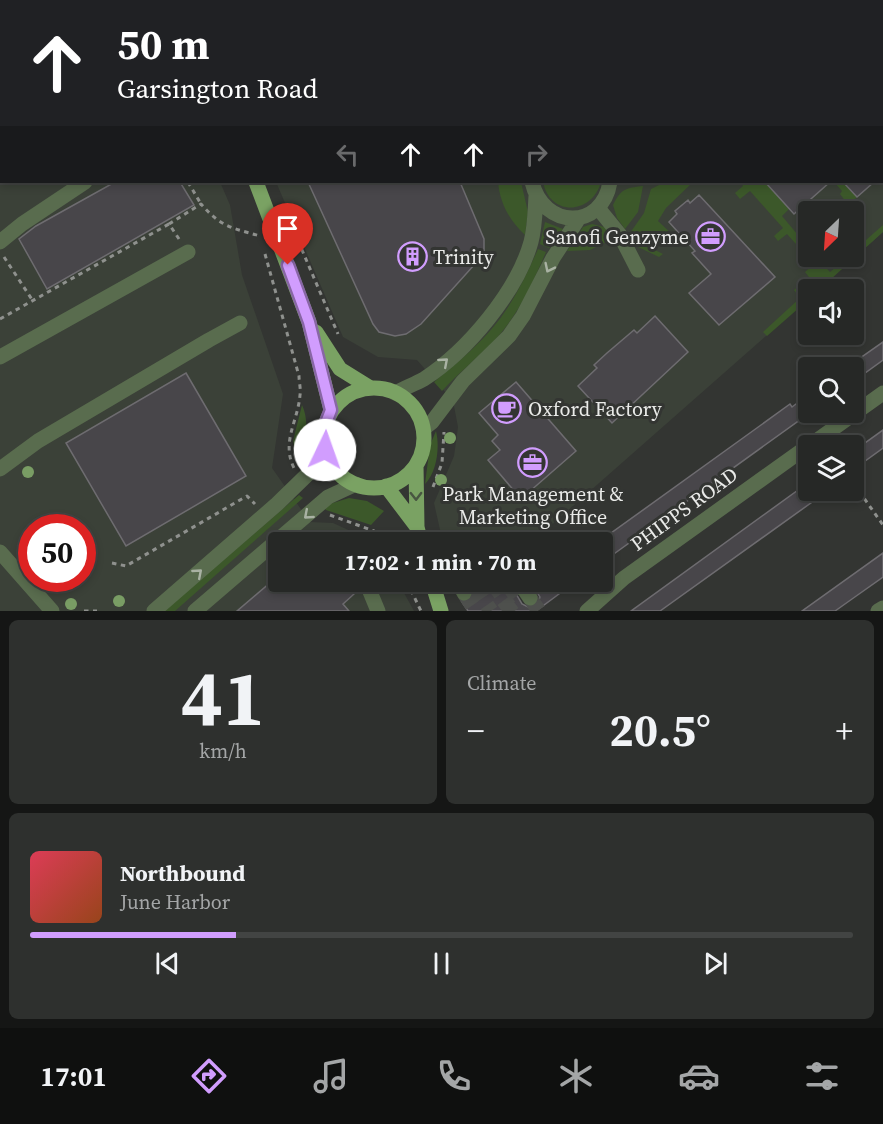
<!DOCTYPE html>
<meta charset="utf-8">
<style>
:root{--surface:#262826;--page:#2e302e;--text:#f1f3f6;--muted:#a4a6a7;--line:#424443;--accent:#d19dfe}
body{margin:0;font-family:"Source Serif 4",serif;background:var(--page);color:var(--text);height:100vh;display:flex;flex-direction:column;font-size:22px;white-space:nowrap}
*{box-sizing:border-box;margin:0}
p{font-size:20px;color:var(--muted)}
.icon{flex:none;width:33px;height:33px;fill:none;stroke:currentColor;stroke-width:2;stroke-linecap:round;stroke-linejoin:round}
.map{position:relative;height:611px;overflow:hidden}
.panel{display:flex;flex-direction:column;gap:9px;padding:9px;background:#151615;flex:1}
.panel>*{flex:none}
.top-card{position:absolute;left:0px;top:0px;width:884px;height:183px;box-shadow:0 3px 9px #0003,0 0 0 2px var(--line);background:#202124;color:#fff;overflow:hidden}
.needle{width:39px;rotate:205deg}
.tools{position:absolute;left:798px;top:201px;display:grid;gap:12px}
.tools a{display:grid;place-items:center;width:66px;height:66px;border-radius:6px;background:var(--surface);box-shadow:0 3px 9px #0003,0 0 0 2px var(--line);font-size:30px}
.speed{position:absolute;left:18px;top:514px;display:flex;gap:12px;font-size:30px;font-weight:700;text-align:center}
.speed>*{display:grid;place-content:center;width:78px;height:78px;border-radius:50%;background:var(--surface);box-shadow:0 3px 9px #0003,0 0 0 2px var(--line);line-height:1}
.speed .limit{border:9px solid #d22;background:#fff;color:#111}
.pin{position:absolute;display:grid;place-items:center;width:51px;height:51px;color:#fff;margin:-62px -26px;border-radius:50% 50% 50% 0;rotate:-45deg;box-shadow:0 0 6px #0007}
.pin .icon{rotate:45deg}
.me{position:absolute;width:66px;margin:-33px;rotate:3deg;stroke-linejoin:round;filter:drop-shadow(0 0 4px #0008)}
.turn{display:flex;align-items:center;gap:21px;height:126px;padding:0 18px;font-size:27px}
.turn .icon{width:78px;height:78px;stroke-width:2.5}
.turn b{display:block;font-size:42px;line-height:51px}
.lanes{display:flex;align-items:center;height:57px;padding:0 18px;background:#0003;justify-content:center;gap:30px;direction:ltr}
.lanes .off{opacity:.35}
.big{font-size:45px;font-weight:700;line-height:1.1}
.panel .tile{flex:1;display:flex;flex-direction:column;justify-content:center;gap:9px;min-width:0;padding:0 21px;border-radius:9px;background:var(--page)}
.panel .dial{align-items:center;gap:0}
.dial b{font-size:78px;line-height:1}
.song{display:flex;align-items:center;gap:18px}
.cover{width:72px;height:72px;border-radius:9px;background:linear-gradient(135deg,hsl(350 70% 55%),hsl(20 70% 35%))}
.played{height:6px;border-radius:3px;background:linear-gradient(90deg,var(--accent) 25%,var(--line) 25%)}
.keys{display:flex;justify-content:space-around;direction:ltr}
.heat{display:flex;justify-content:space-between;align-items:center;font-size:33px;direction:ltr}
.panel .tiles{flex:1;display:grid;gap:9px;grid-template-columns:1fr 1fr}
.tile:last-child{grid-column:span 2}
.trip{position:absolute;left:268px;top:532px;width:345px;height:60px;border-radius:6px;background:var(--surface);box-shadow:0 3px 9px #0003,0 0 0 2px var(--line);font-weight:700;line-height:60px;text-align:center}
.tab-bar{display:flex;height:96px;justify-content:space-around;align-items:center;background:#0f100f;color:var(--muted)}
.tab-bar .icon{width:42px;height:42px}
.tab-bar .on{color:var(--accent)}
.tab-bar b{font-size:27px;color:var(--text)}
.map>svg:first-child{display:block}
</style>
<div class="map">
<svg width="883" height="611" viewBox="0 0 883 611">
<rect width="100%" height="100%" fill="#333532"/>
<path fill="#3b4138" fill-rule="evenodd" d="M0,0H146V1L2,2V182H220L230,205L242,275L283,394L272,468L310,522L333,523L355,533L368,543H279V582H398L414,611H0ZM32,528H82V579H32Z
M204,0H883V232L819,289L808,290V299L531,543H443L434,503L454,456L458,427L453,401L417,360L378,357L343,337L276,182H882V2ZM808,212H854V256H808Z"/>
<path fill="#3c582a" d="M498,182H521L528,212L525,235C509,220 500,203 498,182Z
M543,182H601C592,215 550,217 543,182Z
M665,182H693L666,208L658,221L674,236L672,240L663,236L655,250L663,254L659,257L638,247L630,233L644,213L651,189Z
M740,182H765L789,209L782,216L808,247V256L816,257L830,272L848,257L854,256V252L860,246L854,238V226L866,240L883,225V232L820,289L808,290V300L767,336L763,332L800,298L794,290L809,277L805,272L814,264L787,234L778,241L774,236L783,228L750,191L740,199L735,193L743,186Z
M834,182H843L857,197L842,211H835L846,202L840,194L842,191Z
M643,186L638,212L625,229L617,218L613,205C621,189 625,188 643,186Z
M545,222L563,229L549,248L540,244Z
M592,224L604,227L614,238L590,250L567,251L583,227Z
M538,249L546,252C534,280 521,309 501,333C483,354 460,371 442,391L434,382C453,366 472,351 489,332C511,308 525,278 538,249Z
M302,405C310,421 306,447 297,461L293,441Z
M436,431C440,447 437,472 425,484L430,445Z
M299,495L303,498L175,611H164Z
M349,498L367,501L384,511L371,525L326,510L323,506Z"/>
<path fill="#48464a" stroke="#6e6c70" stroke-width="1.5" d="M115,182H180L194,205L47,289L19,239L36,226Z
M308,182H460L484,239V254L421,324L406,334L395,336L379,332L373,324Z
M765,182H830L794,214Z
M843,182H874L857,197Z
M699,195L775,277L719,325L689,293L711,274L692,253L695,251L669,222L677,214L675,211L688,200L690,203Z
M655,316L688,352L612,423L578,386L597,368L594,365L607,353L634,330L637,333Z
M883,342V360L854,381V368H846Z
M186,373L246,476L126,546L66,443Z
M516,382L576,451L521,499L488,460L500,450L492,441L498,435L479,413Z
M808,395V414L611,556L600,541L761,425L790,404L792,407Z
M883,430V448L854,469V451Z
M805,485L808,490H829L660,611H631Z
M883,553V577L852,599L835,611H802Z
M271,582H344L354,594L343,604L349,611H237Z
M483,582H509L522,604L530,608L538,603L540,597L535,589L544,582H575L536,611H468L462,602H468L473,595L480,593L483,589Z"/>
<g fill="none" stroke-linecap="round" stroke-linejoin="round">
<path stroke="#4e504d" stroke-width="15" stroke-dasharray="15 8" stroke-linecap="butt" d="M492,582L509,606
M474,586L491,611
M464,593L476,611
M530,598L539,611
M502,611L518,599L506,582"/>
<path stroke="#8f918e" stroke-width="3" stroke-dasharray="4.5 4.5" stroke-linecap="butt" d="M161,0L162,2
M188,182L201,204
M284,208L338,334
M179,239L169,224L201,204C221,227 232,228 260,236
M265,254L299,376C299,382 301,389 300,395C298,421 281,442 294,468
M4,257L33,301
M0,319L169,224
M854,484L883,525
M433,487L442,463L444,432
M330,515L374,531L383,543
M112,563L126,566L247,496L255,504
M407,582L421,611
M84,611H97"/>
<path stroke="#596c4e" stroke-width="15" d="M46,0L47,2
M403,0V2
M451,0V2
M855,0L857,2
M292,2L293,0
M436,2L439,0
M555,2V0
M843,2L844,0
M882,31L883,32
M882,90L883,89
M0,107L2,106
M0,145L2,147
M532,182C543,229 602,231 610,182
M598,208L620,235L638,270
M0,242L22,224L85,182
M0,357L188,252
M395,393C404,388 415,384 424,379C467,351 517,292 531,242C535,227 535,211 536,196
M423,429L432,422L463,381L509,336L523,316L553,258L579,218
M809,446L883,393
M0,469L38,441L209,340L240,323
M0,552L52,611
M366,582L378,611
M458,582L464,593
M471,582L474,586
M519,582L530,598
M154,611L277,504L312,470L325,450
M195,611L328,497L356,484
M587,611L624,578L808,446
M878,611L883,608"/>
<path stroke="#7aa263" stroke-width="15" d="M181,0V2
M256,182L309,322L331,410
M316,332L340,369L369,387
M324 438a50 50 0 1 1 100 0a50 50 0 1 1-100 0Z
M416,465L417,527L421,543
M386,486L417,527
M432,582L441,611"/>
</g>
<g fill="#799d64">
<circle cx="450" cy="438" r="6"/>
<circle cx="28" cy="472" r="6"/>
<circle cx="441" cy="480" r="6"/>
<circle cx="119" cy="601" r="6"/>
<circle cx="71" cy="604" r="6"/>
</g>
<defs><path id="oneway-chevron" d="M-2-3.5L2.5 0L-2 3.5" fill="none" stroke-width="1.6" stroke-linecap="round" stroke-linejoin="round" transform="scale(1.5)"/></defs>
<g stroke="#a9b2a3">
<use href="#oneway-chevron" transform="translate(549 268) rotate(116)"/>
<use href="#oneway-chevron" transform="translate(444 362) rotate(-41)"/>
<use href="#oneway-chevron" transform="translate(308 515) rotate(139)"/>
<use href="#oneway-chevron" transform="translate(198 573) rotate(-41)"/>
</g>
<use stroke="#485641" href="#oneway-chevron" transform="translate(416 496) rotate(89)"/>
<g fill="none" stroke-linecap="round" stroke-linejoin="round">
<defs>
<path id="route" d="M288,265L309,322L331,410L324,428L325,450"/>
</defs>
<use href="#route" stroke="#8866a5" stroke-width="15"/>
<use href="#route" stroke="#d19dfe" stroke-width="10"/>
</g>
<defs>
<symbol id="office-ring" viewBox="-11 -11 22 22"><circle r="9.5" fill="#333532" stroke="#d19dfe" stroke-width="1.5"/><path d="M-6-3h4V-5.5h4V-3h4V5H-6ZM-1-4.5V-3h2v-1.5ZM-6 0V1H6V0Z" fill="#d19dfe"/></symbol>
<symbol id="building-ring" viewBox="-11 -11 22 22"><circle r="9.5" fill="#333532" stroke="#d19dfe" stroke-width="1.5"/><path d="M-4-6H4V6H1V3H-1V6H-4ZM-2.5-4.3h1.7v1.8h-1.7ZM.8-4.3h1.7v1.8H.8ZM-2.5-1h1.7V.8h-1.7ZM.8-1h1.7V.8H.8Z" fill="#d19dfe"/></symbol>
<symbol id="cafe-ring" viewBox="-11 -11 22 22"><circle r="9.5" fill="#333532" stroke="#d19dfe" stroke-width="1.5"/><path d="M-5.5-4.5H6V0H3Q3 3.5 0 3.5H-2.5Q-5.5 3.5-5.5 0ZM3-3.2v2h1.7v-2ZM-6 4.5H4V6H-6Z" fill="#d19dfe"/></symbol>
</defs>
<g fill-rule="evenodd">
<use href="#office-ring" x="694" y="220" width="33" height="33"/>
<use href="#building-ring" x="396" y="240" width="33" height="33"/>
<use href="#cafe-ring" x="490" y="392" width="33" height="33"/>
<use href="#office-ring" x="516" y="446" width="33" height="33"/>
</g>
<g text-anchor="middle" stroke-width="6" stroke-linejoin="round" paint-order="stroke">
<g font-size="20" fill="#eaebe9" stroke="#333532" text-anchor="start">
<text x="689" y="244" text-anchor="end">Sanofi Genzyme</text>
<text x="433" y="264">Trinity</text>
<text x="528" y="416">Oxford Factory</text>
<text x="533" y="501" text-anchor="middle">Park Management &amp;<tspan x="533" dy="23">Marketing Office</tspan></text>
</g>
<g font-size="20" fill="#eaebe9" stroke="#333532">
<text transform="translate(684 509) rotate(-36)" y="7">PHIPPS ROAD</text>
</g>
</g>
</svg>
<div class="tools">
<a><svg class="needle" viewBox="-14 -14 28 28"><path d="M0-13l5 13h-10z" fill="#e53935"/><path d="M0 13l5-13h-10z" fill="#a4a6a7"/></svg></a>
<a><svg class="icon" aria-label="sound" viewBox="0 0 24 24"><path d="M4 9h4l5-4v14l-5-4H4zM17 9q2 3 0 6"/></svg></a>
<a><svg class="icon" aria-label="search" viewBox="0 0 24 24"><circle cx="10" cy="10" r="6"/><path d="M15 15l6 6"/></svg></a>
<a><svg class="icon" aria-label="layers" viewBox="0 0 24 24"><path d="M12 4l9 5-9 5-9-5zM3 14l9 5 9-5"/></svg></a>
</div>
<div class="speed"><div class="limit">50</div></div>
<div class="pin" style="left:288px;top:265px;background:#d93025"><svg class="icon" aria-label="arrive" viewBox="0 0 24 24"><path d="M6 21V4h12l-3 4 3 4H6"/></svg></div>
<svg class="me" style="left:325px;top:450px" viewBox="-20 -20 40 40"><circle r="19" fill="#fff"/><path d="M0-13L10 11 0 6-10 11z" fill="#d19dfe"/></svg>
<div class="trip">17:02 · 1 min · 70 m</div>
<div class="top-card">
<div class="turn"><svg class="icon" aria-label="ahead" viewBox="0 0 24 24"><path d="M12 20V5M6 11l6-6 6 6"/></svg><div><b>50 m</b>Garsington Road</div></div>
<div class="lanes"><svg class="icon off" aria-label="left" viewBox="0 0 24 24"><path d="M17 20v-9H6M10 6l-5 5 5 5"/></svg><svg class="icon" aria-label="ahead" viewBox="0 0 24 24"><path d="M12 20V5M6 11l6-6 6 6"/></svg><svg class="icon" aria-label="ahead" viewBox="0 0 24 24"><path d="M12 20V5M6 11l6-6 6 6"/></svg><svg class="icon off" aria-label="right" viewBox="0 0 24 24"><path d="M7 20v-9h11M14 6l5 5-5 5"/></svg></div>
</div>
</div>
<section class="panel">
<div class="tiles">
<div class="tile dial"><b>41</b><p>km/h</p></div>
<div class="tile"><p>Climate</p>
<div class="heat"><a>−</a><b class="big">20.5°</b><a>+</a></div>
</div>
<div class="tile">
<div class="song"><i class="cover"></i><div><b>Northbound</b><p>June Harbor</p></div></div>
<div class="played"></div>
<div class="keys"><svg class="icon" aria-label="previous" viewBox="0 0 24 24"><path d="M18 5L8 12l10 7zM5 5v14"/></svg><svg class="icon" aria-label="pause" viewBox="0 0 24 24"><path d="M8 5v14M16 5v14"/></svg><svg class="icon" aria-label="next" viewBox="0 0 24 24"><path d="M6 5l10 7-10 7zM19 5v14"/></svg></div>
</div>
</div>
</section>
<nav class="tab-bar">
<b>17:01</b>
<svg class="icon on" aria-label="directions" viewBox="0 0 24 24"><path d="M12 3l9 9-9 9-9-9zM9 14v-3h6M13 9l2 2-2 2"/></svg>
<svg class="icon" aria-label="music" viewBox="0 0 24 24"><path d="M9 18V5l10-2v13"/><circle cx="6" cy="18" r="3"/><circle cx="16" cy="16" r="3"/></svg>
<svg class="icon" aria-label="phone" viewBox="0 0 24 24"><path d="M5 4h4l2 5-3 2q2 4 5 5l2-3 5 2v4C11 20 4 13 5 4z"/></svg>
<svg class="icon" aria-label="climate" viewBox="0 0 24 24"><path d="M12 3v18M4 7l16 10M4 17L20 7"/></svg>
<svg class="icon" aria-label="car" viewBox="0 0 24 24"><path d="M5 17H2v-5l4-1 3-4h7l3 4 3 1v5h-3M9 17h6M6 11h13"/><circle cx="7" cy="17" r="2"/><circle cx="17" cy="17" r="2"/></svg>
<svg class="icon" aria-label="filters" viewBox="0 0 24 24"><path d="M4 7h16M4 17h16"/><circle cx="9" cy="7" r="2"/><circle cx="15" cy="17" r="2"/></svg>
</nav>
